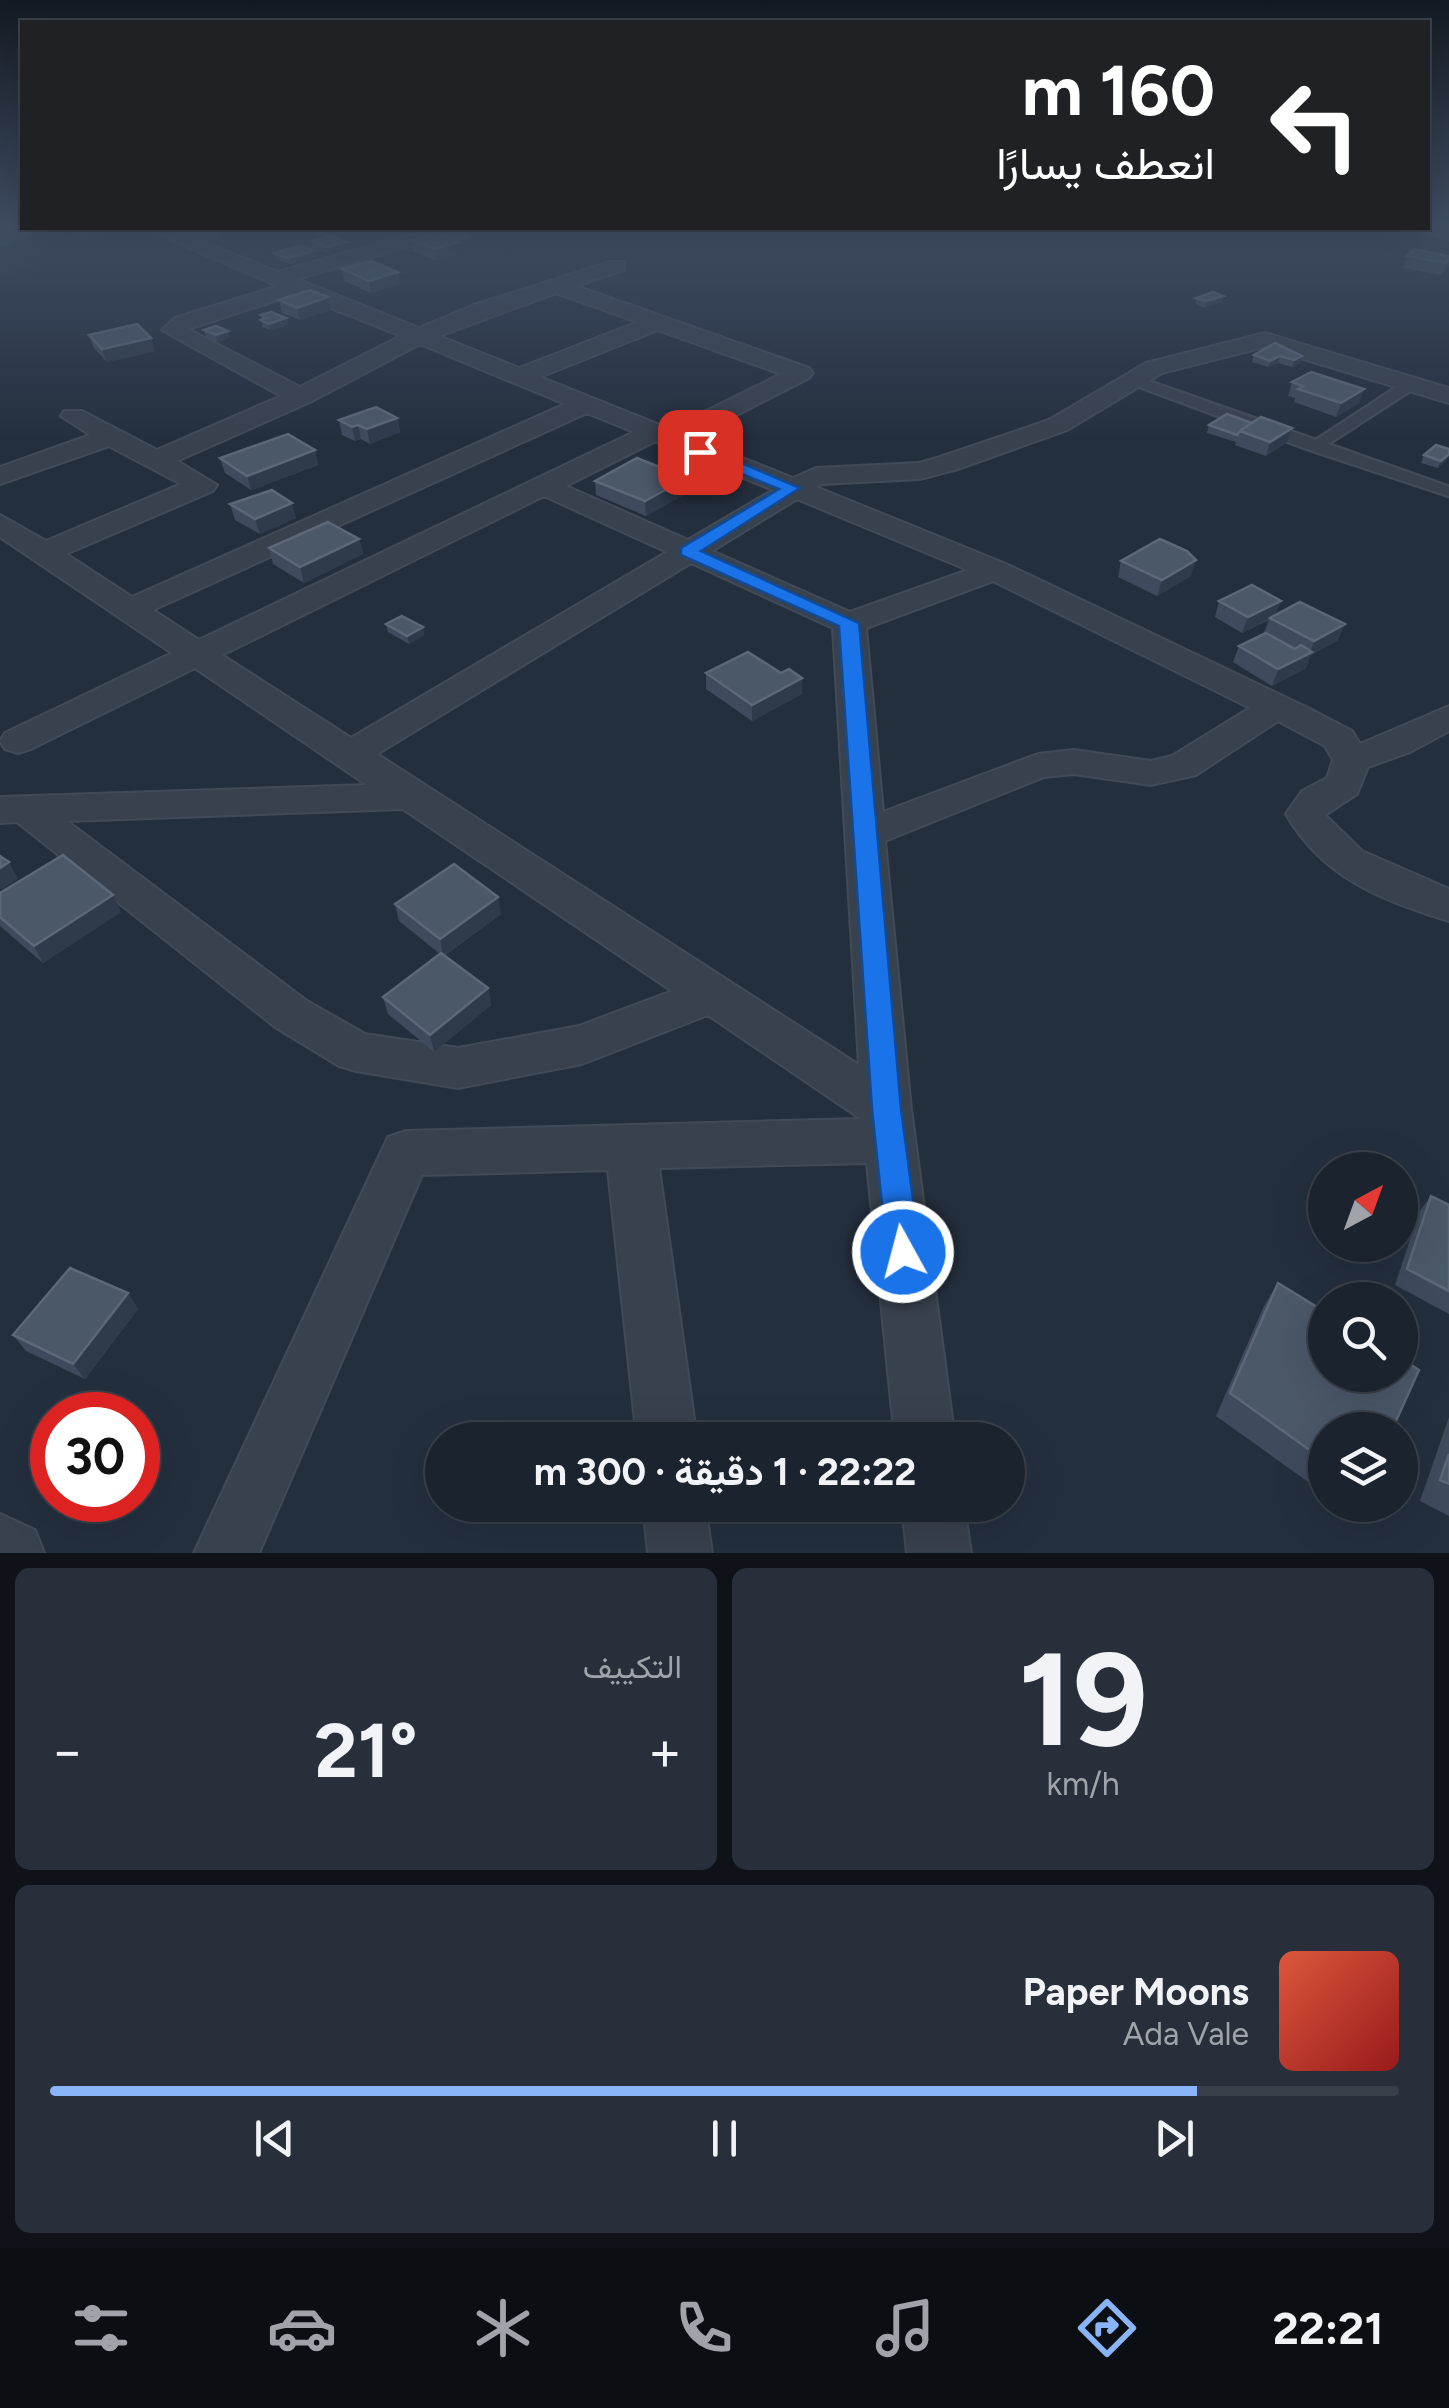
<!DOCTYPE html>
<html lang="ar">
<meta charset="utf-8">
<style>
:root{--surface:#1b232e;--page:#282f3a;--text:#f1f3f6;--muted:#a0a4aa;--line:#39404a;--accent:#8ab4f8}
body{margin:0;font-family:Figtree,Vazirmatn,sans-serif;background:var(--page);color:var(--text);direction:rtl;height:100vh;display:flex;flex-direction:column;font-size:38px;white-space:nowrap}
*{box-sizing:border-box;margin:0}
p{font-size:32px;color:var(--muted)}
.icon{flex:none;width:55px;height:55px;fill:none;stroke:currentColor;stroke-width:2;stroke-linecap:round;stroke-linejoin:round}
.map{position:relative;height:1553px;overflow:hidden;direction:ltr}
.sheet{display:flex;flex-direction:column;gap:15px;padding:15px;background:#0f1319;flex:1}
.sheet>*{flex:none}
.top-card{position:absolute;left:20px;top:20px;width:1410px;height:210px;border-radius:0px;box-shadow:0 10px 40px #0002,0 0 0 2px var(--line);direction:rtl;background:#202124;color:#fff;overflow:hidden}
.needle{width:65px;rotate:41deg}
.buttons{position:absolute;left:1308px;top:1152px;display:grid;gap:20px}
.buttons a{display:grid;place-items:center;width:110px;height:110px;border-radius:50%;background:var(--surface);box-shadow:0 10px 40px #0002,0 0 0 2px var(--line);font-size:50px}
.speed{position:absolute;left:30px;top:1392px;display:flex;gap:20px;font-size:50px;font-weight:700;text-align:center}
.speed>*{display:grid;place-content:center;width:130px;height:130px;border-radius:50%;background:var(--surface);box-shadow:0 10px 40px #0002,0 0 0 2px var(--line);line-height:1}
.speed .limit{border:15px solid #d22;background:#fff;color:#111}
.pin{position:absolute;display:grid;place-items:center;width:85px;height:85px;color:#fff;margin:-42px;border-radius:20px;box-shadow:0 5px 15px #0006}
.me{position:absolute;width:110px;margin:-55px;rotate:353deg;stroke-linejoin:round;filter:drop-shadow(0 0 8px #0008)}
.turn{display:flex;align-items:center;gap:35px;height:210px;padding:0 50px;font-size:45px}
.turn .icon{width:130px;height:130px;stroke-width:2.5}
.turn b{display:block;font-size:70px;line-height:85px}
.big{font-size:75px;font-weight:700;line-height:1.1}
.sheet .card{flex:1;display:flex;flex-direction:column;justify-content:center;gap:15px;min-width:0;padding:0 35px;border-radius:15px;background:var(--page)}
.sheet .dial{align-items:center;gap:0}
.dial b{font-size:130px;line-height:1}
.song{display:flex;align-items:center;gap:30px}
.cover{width:120px;height:120px;border-radius:15px;background:linear-gradient(135deg,hsl(10 70% 55%),hsl(0 70% 35%))}
.played{height:10px;border-radius:5px;background:linear-gradient(90deg,var(--accent) 85%,var(--line) 85%)}
.keys{display:flex;justify-content:space-around;direction:ltr}
.heat{display:flex;justify-content:space-between;align-items:center;font-size:55px;direction:ltr}
.sheet .tiles{flex:1;display:grid;gap:15px;grid-template-columns:1fr 1fr}
.card:last-child{grid-column:span 2}
.trip{position:absolute;left:425px;top:1422px;width:600px;height:100px;border-radius:50px;background:var(--surface);box-shadow:0 10px 40px #0002,0 0 0 2px var(--line);font-weight:700;line-height:100px;text-align:center;direction:rtl}
.tabs{display:flex;height:160px;justify-content:space-around;align-items:center;background:#0b0e12;color:var(--muted)}
.tabs .icon{width:70px;height:70px}
.tabs .current{color:var(--accent)}
.tabs b{font-size:45px;color:var(--text)}
.map>svg:first-child{display:block}
</style>
<div class="map">
<svg width="1449" height="1553" viewBox="0 0 1449 1553">
<rect width="100%" height="100%" fill="#242f3e"/>
<g fill="none" stroke-linecap="round" stroke-linejoin="round">
<defs>
<path id="lane" d="M1129,377H1137L1316,440L1406,381H1416V387L1328,444L1449,487V496L1310,450L1129,383Z"/>
<path id="street" d="M1428,224L1449,227V239L1421,230Z
M22,225L42,228L0,245V233Z
M144,228H168L278,272L433,228H460L458,232L297,279L419,328L474,305L610,262H624V270L576,286L809,368L813,373L809,378L692,438L793,478L816,468L919,463L940,457L1049,420L1146,363L1265,333L1449,388V403L1264,347L1162,373L1067,430L958,469L920,479L822,484L816,487L1006,564L1310,709L1352,731L1360,744L1449,706V731L1410,752L1368,767L1357,794L1325,815L1362,851L1449,889V921C1382,901 1322,877 1286,814L1302,791L1327,778L1333,760L1325,746L1278,721L1196,775L1151,785L1074,774L1044,777L885,841L911,1109L955,1440H895L867,1163L659,1168L697,1440H637L608,1170L422,1175L259,1553H194L388,1137L406,1131L861,1119L708,1015L582,1064L458,1088L356,1071L339,1066L275,1027L17,822L0,823V797L367,785L195,668L31,749L18,753L5,749L0,741L5,733L172,653L0,537V515L46,541L181,484L109,446L0,484V467L90,435L61,416L64,411H82L157,450L281,396L162,330L175,318L278,286ZM556,293L638,322L519,368L439,336ZM296,294L401,336L300,387L188,329ZM658,330L781,374L670,429L540,377ZM420,344L565,404L132,597L66,554L213,491L217,485L177,461L310,402ZM587,413L634,432L199,640L153,610ZM656,441L661,444L773,490L688,540L566,486ZM544,496L667,552L351,738L222,655ZM797,499L968,570L850,612L712,551ZM691,563L833,628L859,1065L377,754ZM993,581L1250,708L1172,756L1151,761L1074,750L1038,754L883,812L866,628ZM403,809L672,991L579,1026L458,1048L365,1034L307,1001L67,821Z
M643,1505H705L712,1553H648Z
M902,1505H964L971,1553H907Z
M0,1514L35,1530L44,1553H0Z"/>
</defs>
<use href="#lane" stroke="#414a57" stroke-width="5"/>
<use href="#street" stroke="#414a57" stroke-width="4"/>
<use href="#lane" fill="#38414e" fill-rule="evenodd"/>
<use href="#street" fill="#38414e" fill-rule="evenodd"/>
</g>
<path fill="#3f4b5c" d="M71,228L113,232L87,239L73,233Z
M199,228H229L230,232L219,235L220,239L204,243L189,237L187,231Z
M411,240L471,242L459,245L460,254L437,261L413,252Z
M311,241L347,248L328,253L312,247Z
M316,250L317,256L290,264L276,259L274,253Z
M1407,256H1449V266L1442,275L1403,268Z
M342,269L398,272L400,284L371,293L344,281Z
M1223,296L1222,302L1205,308L1195,304L1196,298Z
M279,300L331,310L300,320L282,313Z
M261,315L286,318L288,325L270,330L262,327Z
M204,330L228,331L229,338L217,342L206,337Z
M89,335L151,338L155,351L107,362L94,348Z
M1254,355L1302,356L1300,363L1292,367L1278,363L1268,367L1252,362Z
M1292,382L1364,389L1359,403L1336,417L1294,402L1295,398L1288,396Z
M397,418L400,432L370,444L361,439L355,441L342,435L339,420Z
M1252,423L1292,428L1287,442L1266,456L1235,445L1236,442L1207,433L1209,425Z
M1449,449L1438,468L1421,463L1424,455Z
M315,450L318,465L251,490L225,473L220,458Z
M595,481L687,493L646,516L596,495Z
M230,504L296,518L260,534L235,520Z
M359,539L363,554L304,583L273,564L269,548Z
M1121,561L1191,576L1157,596L1118,577Z
M1219,601L1276,614L1338,640L1310,656L1306,668L1272,686L1233,662L1239,646L1264,633L1269,620L1242,633L1215,617Z
M386,624L423,627L424,635L409,644L388,632Z
M706,673H781L802,694L752,721L706,689Z
M0,893L121,912L43,963L0,926Z
M395,904L501,914L444,956L488,988L491,1005L434,1052L388,1014L383,997L440,954L399,921Z
M1431,1196L1449,1205V1314L1395,1285L1419,1212Z
M1278,1283L1325,1430V1494L1216,1416L1264,1306Z
M128,1293L138,1309L85,1379L26,1351L13,1335Z
M1449,1417V1516L1420,1501Z
M1340,1505H1352L1348,1510Z"/>
<path fill="#2f3b4b" d="M106,228H112L113,232L87,239L85,233Z
M224,228H229L230,232L219,235L220,239L204,243L202,237L213,231Z
M470,236L471,242L459,245L460,254L437,261L435,249L453,241Z
M346,242L347,248L328,253L327,247Z
M316,250L317,256L290,264L289,258Z
M1449,260L1448,268L1442,275L1446,263Z
M398,272L400,284L371,293L369,281Z
M1223,296L1222,302L1205,308L1207,301Z
M328,297L331,310L300,320L297,308Z
M286,318L288,325L270,330L269,324Z
M228,331L229,338L217,342L216,335Z
M151,338L155,351L107,362L102,349Z
M1280,356L1278,363L1268,367L1270,361Z
M1302,356L1300,363L1292,367L1294,360Z
M1364,389L1359,403L1336,417L1341,403Z
M397,418L400,432L370,444L367,429Z
M358,425L361,439L355,441L352,427Z
M1292,428L1287,442L1266,456L1270,442Z
M315,450L318,465L251,490L247,476Z
M1449,454V458L1438,468L1441,461Z
M687,478V493L646,516L645,501Z
M292,503L296,518L260,534L255,519Z
M359,539L363,554L304,583L300,567Z
M1196,560L1191,576L1157,596L1162,580Z
M1281,601L1275,616L1242,633L1248,617Z
M1345,624L1338,640L1310,656L1306,668L1272,686L1278,669L1310,653L1314,641Z
M423,627L424,635L409,644L407,636Z
M802,678V694L752,721V705Z
M9,862L18,879L0,890V868Z
M113,895L121,912L43,963L34,946Z
M498,897L501,914L443,956L440,939Z
M488,988L491,1005L434,1052L430,1035Z
M128,1293L138,1309L85,1379L73,1364Z"/>
<path fill="#4b5868" stroke="#5c6777" stroke-width="2.5" d="M72,228H106L85,233Z
M199,228H224L213,231L218,233L202,237L187,231Z
M444,229L470,236L454,241L431,233Z
M434,233L458,242L435,249L411,240Z
M330,236L346,242L327,247L311,241Z
M301,245L316,250L289,258L274,253Z
M1414,249L1449,256V260L1446,263L1407,256Z
M371,261L398,272L369,281L342,269Z
M310,290L328,297L297,308L279,300Z
M1213,292L1223,296L1207,301L1196,298Z
M271,312L286,318L269,324L261,320L267,318L261,315Z
M137,324L151,338L102,349L89,335Z
M216,326L228,331L216,335L204,330Z
M1275,343L1302,356L1294,360L1280,356L1270,361L1254,355Z
M1311,372L1364,389L1341,403L1298,389L1303,386L1292,382Z
M376,407L397,418L367,429L358,425L352,427L339,420Z
M1227,414L1252,423L1240,431L1237,435L1209,425Z
M1261,417L1292,428L1270,442L1240,431Z
M288,434L315,450L247,476L220,458Z
M1436,445L1449,449V454L1441,461L1424,455Z
M637,458L687,478L645,501L595,481Z
M272,490L292,503L255,519L230,504Z
M328,522L359,539L300,567L269,548Z
M1160,539L1187,551L1196,560L1162,580L1121,561Z
M1252,585L1281,601L1248,617L1219,601Z
M1300,602L1345,624L1314,641L1270,618Z
M402,616L423,627L407,636L386,624Z
M1266,633L1295,649L1301,645L1312,652L1278,669L1239,646Z
M748,652L781,673L789,669L802,678L752,705L706,673Z
M63,855L113,895L34,946L0,917V893Z
M0,856L9,862L0,868Z
M454,864L498,897L440,939L395,904Z
M441,953L488,988L430,1035L383,997Z
M1431,1196L1449,1205V1291L1407,1269Z
M70,1268L128,1293L73,1364L13,1335Z
M1278,1283L1325,1312V1375H1400V1358L1419,1370L1392,1430H1325V1461L1230,1393Z
M1449,1454V1484L1440,1480Z"/>
<linearGradient id="sky" x2="0" y2="1"><stop stop-color="#141a22"/><stop offset="0.51" stop-color="#3f4d63"/><stop offset="1" stop-color="#3f4d63" stop-opacity="0"/></linearGradient>
<rect width="1449" height="441" fill="url(#sky)"/>
<path fill="#1a73e8" stroke="#114b97" stroke-width="2.5" d="M695,448H706L800,488L701,551L859,623L901,1109L920,1252L915,1263L903,1268L892,1263L887,1252L872,1109L839,626L681,555V548L779,489L695,455Z"/>
</svg>
<div class="buttons">
<a><svg class="needle" viewBox="-14 -14 28 28"><path d="M0-13l5 13h-10z" fill="#e53935"/><path d="M0 13l5-13h-10z" fill="#a0a4aa"/></svg></a>
<a><svg class="icon" aria-label="search" viewBox="0 0 24 24"><circle cx="10" cy="10" r="6"/><path d="M15 15l6 6"/></svg></a>
<a><svg class="icon" aria-label="layers" viewBox="0 0 24 24"><path d="M12 4l9 5-9 5-9-5zM3 14l9 5 9-5"/></svg></a>
</div>
<div class="speed"><div class="limit">30</div></div>
<div class="pin" style="left:700px;top:452px;background:#d93025"><svg class="icon" aria-label="arrive" viewBox="0 0 24 24"><path d="M6 21V4h12l-3 4 3 4H6"/></svg></div>
<svg class="me" style="left:903px;top:1252px" viewBox="-20 -20 40 40"><circle r="17" fill="#1a73e8" stroke="#fff" stroke-width="3"/><path d="M0-11L8 9 0 5-8 9z" fill="#fff"/></svg>
<div class="trip">22:22 · 1 دقيقة · 300 m</div>
<div class="top-card">
<div class="turn"><svg class="icon" aria-label="left" viewBox="0 0 24 24"><path d="M17 20v-9H6M10 6l-5 5 5 5"/></svg><div><b>160 m</b>انعطف يسارًا</div></div>
</div>
</div>
<section class="sheet">
<div class="tiles">
<div class="card dial"><b>19</b><p>km/h</p></div>
<div class="card"><p>التكييف</p>
<div class="heat"><a>−</a><b class="big">21°</b><a>+</a></div>
</div>
<div class="card">
<div class="song"><i class="cover"></i><div><b>Paper Moons</b><p>Ada Vale</p></div></div>
<div class="played"></div>
<div class="keys"><svg class="icon" aria-label="previous" viewBox="0 0 24 24"><path d="M18 5L8 12l10 7zM5 5v14"/></svg><svg class="icon" aria-label="pause" viewBox="0 0 24 24"><path d="M8 5v14M16 5v14"/></svg><svg class="icon" aria-label="next" viewBox="0 0 24 24"><path d="M6 5l10 7-10 7zM19 5v14"/></svg></div>
</div>
</div>
</section>
<nav class="tabs">
<b>22:21</b>
<svg class="icon current" aria-label="directions" viewBox="0 0 24 24"><path d="M12 3l9 9-9 9-9-9zM9 14v-3h6M13 9l2 2-2 2"/></svg>
<svg class="icon" aria-label="music" viewBox="0 0 24 24"><path d="M9 18V5l10-2v13"/><circle cx="6" cy="18" r="3"/><circle cx="16" cy="16" r="3"/></svg>
<svg class="icon" aria-label="phone" viewBox="0 0 24 24"><path d="M5 4h4l2 5-3 2q2 4 5 5l2-3 5 2v4C11 20 4 13 5 4z"/></svg>
<svg class="icon" aria-label="climate" viewBox="0 0 24 24"><path d="M12 3v18M4 7l16 10M4 17L20 7"/></svg>
<svg class="icon" aria-label="car" viewBox="0 0 24 24"><path d="M5 17H2v-5l4-1 3-4h7l3 4 3 1v5h-3M9 17h6M6 11h13"/><circle cx="7" cy="17" r="2"/><circle cx="17" cy="17" r="2"/></svg>
<svg class="icon" aria-label="filters" viewBox="0 0 24 24"><path d="M4 7h16M4 17h16"/><circle cx="9" cy="7" r="2"/><circle cx="15" cy="17" r="2"/></svg>
</nav>
